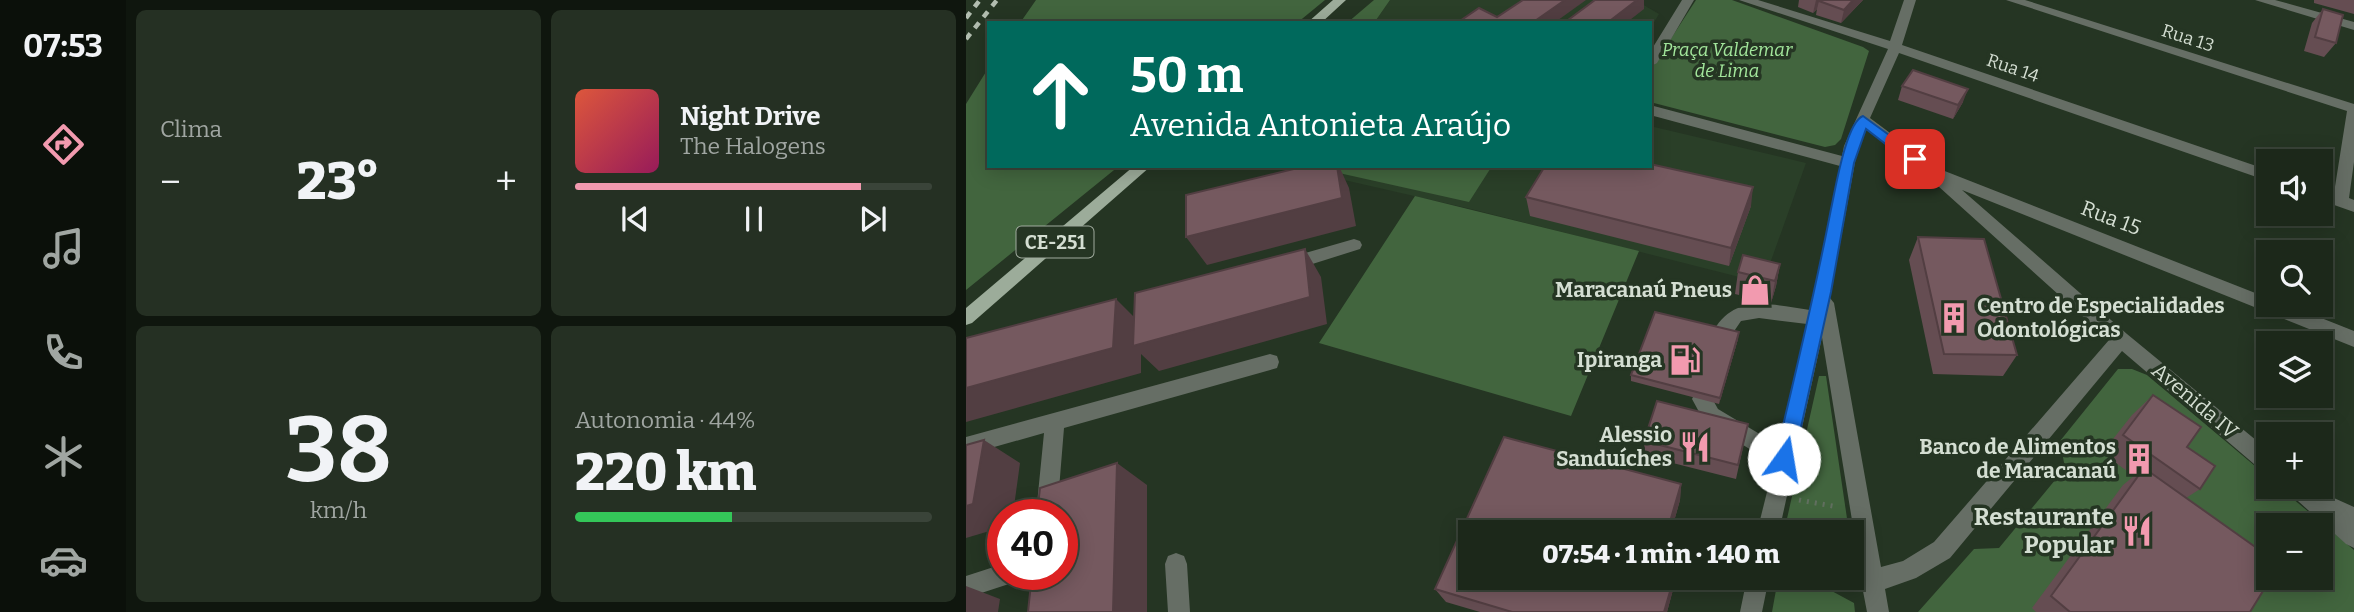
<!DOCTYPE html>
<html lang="pt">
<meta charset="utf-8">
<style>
:root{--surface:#1c281a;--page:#253023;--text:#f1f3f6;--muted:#a0a6a2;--line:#3a4439;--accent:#f29aaf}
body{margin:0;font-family:Bitter,serif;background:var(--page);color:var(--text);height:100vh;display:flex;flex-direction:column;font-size:26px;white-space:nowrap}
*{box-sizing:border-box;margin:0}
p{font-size:23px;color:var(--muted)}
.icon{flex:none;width:38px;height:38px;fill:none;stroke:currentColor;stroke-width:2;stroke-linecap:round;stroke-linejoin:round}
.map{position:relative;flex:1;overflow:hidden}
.details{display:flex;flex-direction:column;gap:10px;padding:10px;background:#0f160e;width:840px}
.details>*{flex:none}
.hud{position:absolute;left:21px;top:21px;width:665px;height:147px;border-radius:0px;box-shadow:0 4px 18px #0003,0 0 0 2px var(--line);background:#00695c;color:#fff;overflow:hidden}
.tools{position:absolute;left:1290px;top:149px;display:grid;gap:14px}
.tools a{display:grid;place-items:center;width:77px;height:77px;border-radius:0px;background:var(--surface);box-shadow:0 4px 18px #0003,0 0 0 2px var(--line);font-size:35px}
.speed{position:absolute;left:21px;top:499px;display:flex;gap:14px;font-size:35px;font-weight:700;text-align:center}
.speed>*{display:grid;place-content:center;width:91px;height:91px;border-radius:50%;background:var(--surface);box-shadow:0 4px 18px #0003,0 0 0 2px var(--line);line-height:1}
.speed .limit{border:10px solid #d22;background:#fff;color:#111}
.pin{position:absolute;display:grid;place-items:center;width:60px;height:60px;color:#fff;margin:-30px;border-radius:14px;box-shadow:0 4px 10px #0006}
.me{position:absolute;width:77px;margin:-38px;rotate:13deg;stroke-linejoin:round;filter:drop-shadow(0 0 5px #0008)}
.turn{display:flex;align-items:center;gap:24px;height:147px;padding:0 28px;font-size:32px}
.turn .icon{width:91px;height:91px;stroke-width:2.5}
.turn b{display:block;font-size:49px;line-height:60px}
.big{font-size:52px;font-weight:800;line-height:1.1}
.details .widget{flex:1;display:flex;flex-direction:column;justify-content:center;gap:10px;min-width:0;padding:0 24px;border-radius:10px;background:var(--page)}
.details .dial{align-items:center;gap:0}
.dial b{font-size:91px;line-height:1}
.song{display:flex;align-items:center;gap:21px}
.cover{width:84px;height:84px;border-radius:10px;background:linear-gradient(135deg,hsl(10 70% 55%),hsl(330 70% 35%))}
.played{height:7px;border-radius:4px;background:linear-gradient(90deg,var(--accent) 80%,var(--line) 80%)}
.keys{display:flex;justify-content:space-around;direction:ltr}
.heat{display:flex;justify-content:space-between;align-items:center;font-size:38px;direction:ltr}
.charge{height:10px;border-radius:5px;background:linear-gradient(90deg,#34c759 44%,var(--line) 0)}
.details .tiles{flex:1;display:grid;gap:10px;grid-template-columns:repeat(2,1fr)}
.trip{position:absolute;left:492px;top:520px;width:406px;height:70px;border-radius:0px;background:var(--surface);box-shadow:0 4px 18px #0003,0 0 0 2px var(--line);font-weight:800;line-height:70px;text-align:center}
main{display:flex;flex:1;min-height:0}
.menu{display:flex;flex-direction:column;width:126px;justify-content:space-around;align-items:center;background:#0b100a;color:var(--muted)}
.menu .icon{width:49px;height:49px}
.menu .on{color:var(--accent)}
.menu b{font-size:32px;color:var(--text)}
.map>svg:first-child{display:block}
</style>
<main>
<nav class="menu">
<b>07:53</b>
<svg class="icon on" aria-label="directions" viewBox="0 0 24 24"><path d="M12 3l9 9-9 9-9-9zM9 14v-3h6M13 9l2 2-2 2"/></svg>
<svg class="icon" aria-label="music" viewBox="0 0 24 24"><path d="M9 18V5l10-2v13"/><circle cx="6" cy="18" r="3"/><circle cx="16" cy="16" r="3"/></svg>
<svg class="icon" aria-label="phone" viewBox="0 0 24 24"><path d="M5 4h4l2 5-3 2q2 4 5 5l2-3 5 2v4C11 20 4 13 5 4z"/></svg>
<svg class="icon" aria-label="climate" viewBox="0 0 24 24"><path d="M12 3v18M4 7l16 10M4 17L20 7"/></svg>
<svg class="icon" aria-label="car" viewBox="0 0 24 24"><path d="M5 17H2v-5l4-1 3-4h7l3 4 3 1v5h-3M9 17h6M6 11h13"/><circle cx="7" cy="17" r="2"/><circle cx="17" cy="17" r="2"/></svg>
</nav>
<section class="details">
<div class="tiles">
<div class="widget"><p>Clima</p>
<div class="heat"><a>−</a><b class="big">23°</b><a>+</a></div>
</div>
<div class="widget">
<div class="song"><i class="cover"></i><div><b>Night Drive</b><p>The Halogens</p></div></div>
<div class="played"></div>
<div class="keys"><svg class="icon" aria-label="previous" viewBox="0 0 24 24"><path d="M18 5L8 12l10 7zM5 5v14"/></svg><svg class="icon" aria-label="pause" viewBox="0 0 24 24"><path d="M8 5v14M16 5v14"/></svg><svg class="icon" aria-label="next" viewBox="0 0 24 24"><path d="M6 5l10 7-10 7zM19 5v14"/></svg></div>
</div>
<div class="widget dial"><b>38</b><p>km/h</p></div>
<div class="widget"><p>Autonomia · 44%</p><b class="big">220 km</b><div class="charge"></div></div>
</div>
</section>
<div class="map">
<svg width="1388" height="612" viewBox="0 0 1388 612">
<rect width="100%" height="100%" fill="#253523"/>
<path fill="#2a3f28" d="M424,0H669L693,14L684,29V23H408Z
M684,126L840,163L797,283L505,209L317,166H684Z"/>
<path fill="#42653e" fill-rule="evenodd" d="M70,0H359L331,23H54Z
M408,0H424L408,23H381Z
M730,0H766L897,47L903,51L875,139L869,145L859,147L684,102V71Z
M23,67V166H153L0,290V104Z
M368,166H526L503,202L364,171Z
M449,196L673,251L605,416L353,343Z
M1152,369H1166L1181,375L1302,477V486L1313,487L1388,550V612H952L1008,549L1033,548L1099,468L1094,441ZM1302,525H1354V578H1302Z
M853,376H860L883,532H818Z
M849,582L888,603L889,612H806L810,590Z"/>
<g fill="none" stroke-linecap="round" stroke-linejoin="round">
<path stroke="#616f5f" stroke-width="5" stroke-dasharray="2 6" stroke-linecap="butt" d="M833,500L872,507"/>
<path fill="#666e65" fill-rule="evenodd" d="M716,0H728L691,63L684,67V52Z
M773,0H792L924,41L938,0H950L936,45L1302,170V181L933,53L904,118L971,168L1302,298V304H1320L1388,331V347L996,190L1161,334L1302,450V472L1295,470L1156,351L984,558L950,578L919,589L923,612H901L897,591L873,586L870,578H886V568L894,569L856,337L813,532H791L808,464L738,421L726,399L729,393L736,391L743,393L752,409L812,445L841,324L793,318L775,321C768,331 762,344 749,339L746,334C767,292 806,305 844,310L874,166L684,115V105L876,156L878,146L922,49ZM900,129L961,176L971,180L972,186L1143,340L968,542L937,561L915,567L868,303L864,298L892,146Z
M1040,0H1059L1388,104V162L1383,198L1388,200V212L1354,200V189L1368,193L1381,111Z
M1289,0H1309L1388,22V30Z
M388,239L394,241L396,245L394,249L321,272L315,270L313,265L315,260Z
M304,354L311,356L313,362L311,368L98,428L91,514H70L78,433L0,455V437Z
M1320,486H1346L1356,495L1359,494L1388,507V548L1380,544L1323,493Z
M210,553L218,556L221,564L224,612H202L199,564L202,556Z
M37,564V574H52L49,582L0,598V576Z
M781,578H803L796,612H774Z"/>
<path fill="#9cac9a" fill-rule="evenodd" d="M367,0H380L355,23H341Z
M168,166H185L6,323L0,325V308Z"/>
<path stroke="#b2bdb0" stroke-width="4.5" stroke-dasharray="7 7" stroke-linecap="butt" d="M0,18L14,0
M0,39L31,0"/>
</g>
<path fill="#654d52" d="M833,0H897L875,23L850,15L851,9L847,13L832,7Z
M1348,0H1388V14L1348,3Z
M1357,9L1370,43L1358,57L1338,51L1346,23Z
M936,86L997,102L987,119L932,100Z
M560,197L785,206L763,266L564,216Z
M952,237L1051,355L1037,376L967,374L943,260Z
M814,264L810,286L805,303L769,294L772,272Z
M772,339L753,404L665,381V375Z
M1187,395L1221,447L1234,489L1220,498L1284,612H1070L1066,608L1157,485L1168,476L1136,453L1166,415Z
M782,424L770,479L679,456L678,441Z
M538,437L715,484L714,500L705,532H504V578H709L708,586L701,612H514L480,602L469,589Z"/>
<path fill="#523e42" d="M599,0H620L588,23H566Z
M671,0H678V9L660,23H641Z
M850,0H860L853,1L851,9L847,13Z
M887,0H897L875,23L878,10Z
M1002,89L997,102L987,119L992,105Z
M371,166H373L383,188L390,226L241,265L220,237Z
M787,187L785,206L763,266L765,248Z
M339,249L355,277L361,324L193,371L175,354V373L0,422V388L150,299L176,325Z
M814,264L810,286L805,303L809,281Z
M773,332L772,339L753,404L754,398Z
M18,440L54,463L47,514H37V527L0,538V506Z
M151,463L181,485V612H147Z
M715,484L714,500L705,532H701Z
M708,578H709L708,586L701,612H698Z
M0,586L34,599L32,612H0Z"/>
<path fill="#75595f" stroke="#523e42" stroke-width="2" d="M557,0H599L566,23H491L513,8L531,17Z
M629,0H671L641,23H598Z
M854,0H887L878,10L853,1Z
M1357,9L1377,15L1370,43L1349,37Z
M947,70L1002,89L992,105L936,86Z
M684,164L787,187L765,248L560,197L579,166H684Z
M340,166H371L376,198L220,237V195Z
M952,237L1018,239L1051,355L978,354Z
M339,249L344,297L167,346L169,293Z
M777,255L814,264L809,281L772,272Z
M150,299L147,348L0,388V338Z
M689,312L773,332L754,398L665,375Z
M1187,395L1235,427L1221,447L1249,466L1234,489L1157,435Z
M691,401L782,424L772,465L678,441Z
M538,437L715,484L701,532H504V578H708L698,612H546L469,589Z
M18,440L7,504L0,506V445Z
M151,463L147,612H62L66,574H96V514H71L74,488Z
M1178,468L1302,556V578H1305L1284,612H1104L1085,596Z"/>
<path fill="#1a73e8" stroke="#114b97" stroke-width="2" d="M897,116L956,159L954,163H944L900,129L888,163L865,292L828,459L825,465L818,468L812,465L809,459C829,376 849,293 865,209C869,191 880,122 897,116Z"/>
<defs>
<symbol id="shop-bare" viewBox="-9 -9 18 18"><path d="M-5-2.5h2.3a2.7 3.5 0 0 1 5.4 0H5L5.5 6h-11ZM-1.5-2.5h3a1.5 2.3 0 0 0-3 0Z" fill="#f29aaf" stroke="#253523" stroke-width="2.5" paint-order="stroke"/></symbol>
<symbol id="building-bare" viewBox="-9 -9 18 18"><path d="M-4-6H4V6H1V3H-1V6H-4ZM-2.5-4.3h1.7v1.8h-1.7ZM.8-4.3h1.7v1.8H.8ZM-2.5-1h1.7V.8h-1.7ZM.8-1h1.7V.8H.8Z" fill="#f29aaf" stroke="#253523" stroke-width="2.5" paint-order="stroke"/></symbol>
<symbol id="fuel-bare" viewBox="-9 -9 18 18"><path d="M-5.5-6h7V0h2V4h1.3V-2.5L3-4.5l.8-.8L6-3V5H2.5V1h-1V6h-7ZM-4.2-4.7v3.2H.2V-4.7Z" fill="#f29aaf" stroke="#253523" stroke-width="2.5" paint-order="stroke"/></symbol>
<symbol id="restaurant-bare" viewBox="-9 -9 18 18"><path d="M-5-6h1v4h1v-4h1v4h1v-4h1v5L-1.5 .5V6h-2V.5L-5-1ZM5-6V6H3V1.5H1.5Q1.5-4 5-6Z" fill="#f29aaf" stroke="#253523" stroke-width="2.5" paint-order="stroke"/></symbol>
</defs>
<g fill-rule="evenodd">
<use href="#shop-bare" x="767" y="268" width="44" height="44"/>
<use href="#building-bare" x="966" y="296" width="44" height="44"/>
<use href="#fuel-bare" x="697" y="338" width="44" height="44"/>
<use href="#restaurant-bare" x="707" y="425" width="44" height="44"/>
<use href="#building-bare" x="1151" y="437" width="44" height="44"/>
<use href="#restaurant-bare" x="1149" y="509" width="44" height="44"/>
</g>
<g text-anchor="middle" stroke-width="7" stroke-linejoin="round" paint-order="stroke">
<g font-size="18" fill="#d4ded2" stroke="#253523">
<text transform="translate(1222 38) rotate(18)" y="6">Rua 13</text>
<text transform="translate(1047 68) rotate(19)" y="6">Rua 14</text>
</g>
<g font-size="18" font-style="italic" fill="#a3e79c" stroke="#253523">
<text x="761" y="56">Praça Valdemar<tspan x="761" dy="21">de Lima</tspan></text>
</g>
<rect fill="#253523" stroke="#a0ab9e" stroke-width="2" x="50.5" y="226.5" width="77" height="31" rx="5"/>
<g font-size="19" font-weight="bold" fill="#d4ded2">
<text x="89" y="249">CE-251</text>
</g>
<g font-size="21" fill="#d4ded2" stroke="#253523">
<text transform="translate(1145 218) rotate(21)" y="7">Rua 15</text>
<text transform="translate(1229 401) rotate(40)" y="7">Avenida IV</text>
</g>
<g font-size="21" font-weight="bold" fill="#d4ded2" stroke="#253523" text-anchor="end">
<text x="766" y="297">Maracanaú Pneus</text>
<text x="1011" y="313" text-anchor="start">Centro de Especialidades<tspan x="1011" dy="24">Odontológicas</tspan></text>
<text x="696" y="367">Ipiranga</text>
<text x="706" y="442">Alessio<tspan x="706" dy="24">Sanduíches</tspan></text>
<text x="1150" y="454">Banco de Alimentos<tspan x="1150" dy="24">de Maracanaú</tspan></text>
</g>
<g font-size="24" font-weight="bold" fill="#d4ded2" stroke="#253523" text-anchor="end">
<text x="1148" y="525">Restaurante<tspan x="1148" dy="28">Popular</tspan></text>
</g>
</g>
</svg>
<div class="tools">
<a><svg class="icon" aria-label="sound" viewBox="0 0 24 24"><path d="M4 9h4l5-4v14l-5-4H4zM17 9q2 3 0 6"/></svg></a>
<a><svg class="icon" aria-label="search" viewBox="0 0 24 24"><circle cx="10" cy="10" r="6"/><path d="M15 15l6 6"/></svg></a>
<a><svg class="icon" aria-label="layers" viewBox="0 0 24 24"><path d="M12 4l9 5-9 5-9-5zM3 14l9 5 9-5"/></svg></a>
<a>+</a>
<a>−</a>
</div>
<div class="speed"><div class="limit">40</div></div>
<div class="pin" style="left:949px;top:159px;background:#d93025"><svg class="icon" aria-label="arrive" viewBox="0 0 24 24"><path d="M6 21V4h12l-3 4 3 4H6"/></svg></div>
<svg class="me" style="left:818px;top:459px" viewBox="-20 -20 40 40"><circle r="19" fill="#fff"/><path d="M0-13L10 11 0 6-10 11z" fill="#1a73e8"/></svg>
<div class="trip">07:54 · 1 min · 140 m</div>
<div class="hud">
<div class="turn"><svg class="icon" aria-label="ahead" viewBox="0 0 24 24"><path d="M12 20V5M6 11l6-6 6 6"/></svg><div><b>50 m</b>Avenida Antonieta Araújo</div></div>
</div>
</div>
</main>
